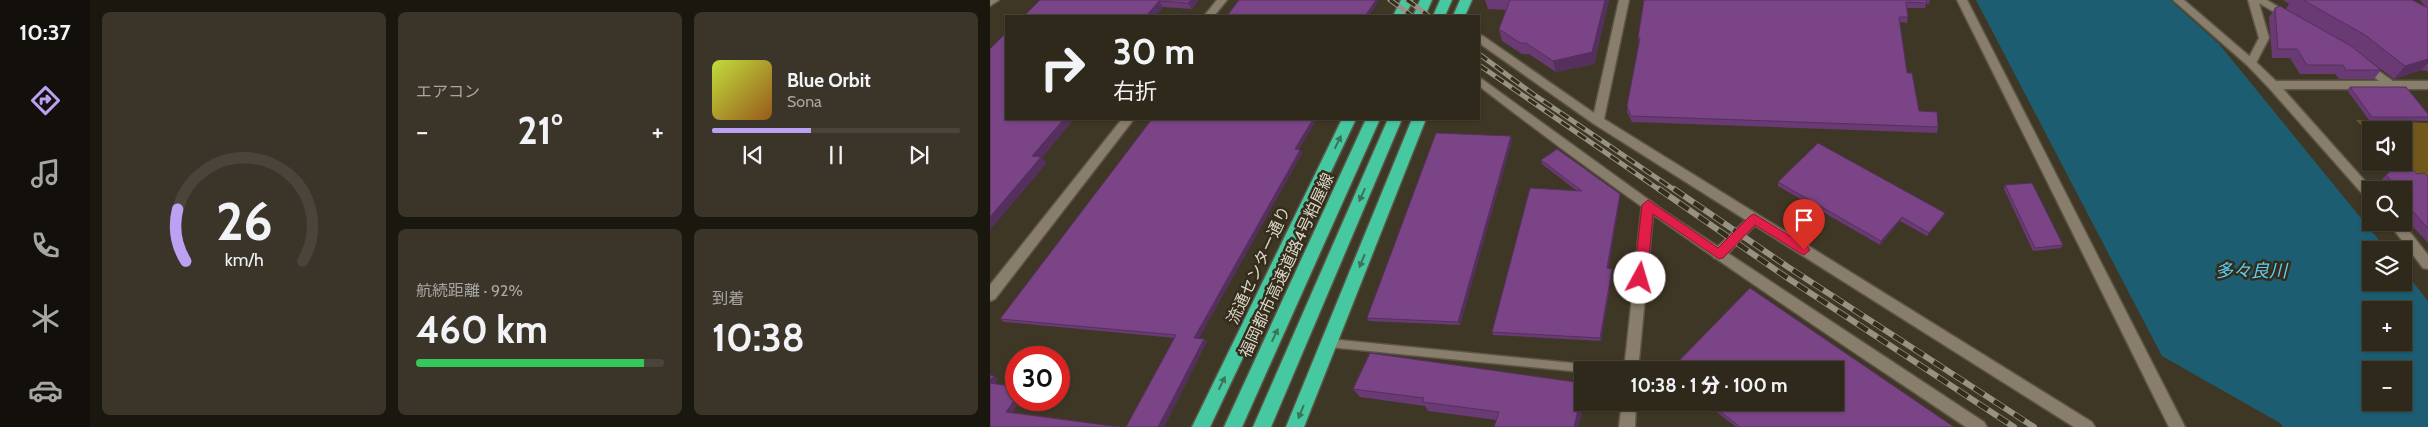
<!DOCTYPE html>
<html lang="ja">
<meta charset="utf-8">
<style>
:root{--surface:#2f291c;--page:#3b3529;--text:#f1f3f6;--muted:#a7a6a3;--line:#4a453b;--accent:#bca0f2}
body{margin:0;font-family:Cabin,"Noto Sans JP",sans-serif;background:var(--page);color:var(--text);height:100vh;display:flex;flex-direction:column;font-size:19px;white-space:nowrap}
*{box-sizing:border-box;margin:0}
p{font-size:16px;color:var(--muted)}
.icon{flex:none;width:28px;height:28px;fill:none;stroke:currentColor;stroke-width:2;stroke-linecap:round;stroke-linejoin:round}
.map{position:relative;flex:1;overflow:hidden}
.panel{display:flex;flex-direction:column;gap:12px;padding:12px;background:#1a170f;width:900px}
.panel>*{flex:none}
.hud{position:absolute;left:15px;top:15px;width:475px;height:105px;border-radius:0px;box-shadow:0 1px 4px #0004,0 0 0 1px var(--line);background:#2f291c;color:var(--text);overflow:hidden}
.fabs{position:absolute;left:1372px;top:121px;display:grid;gap:10px}
.fabs a{display:grid;place-items:center;width:50px;height:50px;border-radius:0px;background:var(--surface);box-shadow:0 1px 4px #0004,0 0 0 1px var(--line);font-size:25px}
.speed{position:absolute;left:15px;top:346px;display:flex;gap:10px;font-size:25px;font-weight:700;text-align:center}
.speed>*{display:grid;place-content:center;width:65px;height:65px;border-radius:50%;background:var(--surface);box-shadow:0 1px 4px #0004,0 0 0 1px var(--line);line-height:1}
.speed .limit{border:8px solid #d22;background:#fff;color:#111}
.pin{position:absolute;display:grid;place-items:center;width:42px;height:42px;color:#fff;margin:-51px -21px;border-radius:50% 50% 50% 0;rotate:-45deg;box-shadow:0 0 5px #0007}
.pin .icon{rotate:45deg}
.me{position:absolute;width:55px;margin:-28px;rotate:6deg;stroke-linejoin:round;filter:drop-shadow(0 0 4px #0008)}
.turn{display:flex;align-items:center;gap:18px;height:105px;padding:0 25px;font-size:22px}
.turn .icon{width:65px;height:65px;stroke-width:2.5}
.turn b{display:block;font-size:35px;line-height:42px}
.big{font-size:38px;font-weight:800;line-height:1.1}
.panel .tile{flex:1;display:flex;flex-direction:column;justify-content:center;gap:8px;min-width:0;padding:0 18px;border-radius:8px;background:var(--page)}
.panel .dial{align-items:center;gap:0}
.dial svg{height:130px;overflow:visible;fill:none;stroke:var(--line);stroke-width:7;stroke-linecap:round;text-anchor:middle}
.dial text{fill:var(--text);stroke:none}
.song{display:flex;align-items:center;gap:15px}
.cover{width:60px;height:60px;border-radius:8px;background:linear-gradient(135deg,hsl(70 70% 55%),hsl(30 70% 35%))}
.played{height:5px;border-radius:2px;background:linear-gradient(90deg,var(--accent) 40%,var(--line) 40%)}
.keys{display:flex;justify-content:space-around;direction:ltr}
.heat{display:flex;justify-content:space-between;align-items:center;font-size:28px;direction:ltr}
.charge{height:8px;border-radius:4px;background:linear-gradient(90deg,#34c759 92%,var(--line) 0)}
.panel .tiles{flex:1;display:grid;gap:12px;grid-template-columns:repeat(3,1fr)}
.tile:first-child{grid-row:span 2}
.trip{position:absolute;left:584px;top:361px;width:270px;height:50px;border-radius:0px;background:var(--surface);box-shadow:0 1px 4px #0004,0 0 0 1px var(--line);font-weight:800;line-height:50px;text-align:center}
main{display:flex;flex:1;min-height:0}
.tab-bar{display:flex;flex-direction:column;width:90px;justify-content:space-around;align-items:center;background:#13100b;color:var(--muted)}
.tab-bar .icon{width:35px;height:35px}
.tab-bar .current{color:var(--accent)}
.tab-bar b{font-size:22px;color:var(--text)}
.map>svg:first-child{display:block}
</style>
<main>
<nav class="tab-bar">
<b>10:37</b>
<svg class="icon current" aria-label="directions" viewBox="0 0 24 24"><path d="M12 3l9 9-9 9-9-9zM9 14v-3h6M13 9l2 2-2 2"/></svg>
<svg class="icon" aria-label="music" viewBox="0 0 24 24"><path d="M9 18V5l10-2v13"/><circle cx="6" cy="18" r="3"/><circle cx="16" cy="16" r="3"/></svg>
<svg class="icon" aria-label="phone" viewBox="0 0 24 24"><path d="M5 4h4l2 5-3 2q2 4 5 5l2-3 5 2v4C11 20 4 13 5 4z"/></svg>
<svg class="icon" aria-label="climate" viewBox="0 0 24 24"><path d="M12 3v18M4 7l16 10M4 17L20 7"/></svg>
<svg class="icon" aria-label="car" viewBox="0 0 24 24"><path d="M5 17H2v-5l4-1 3-4h7l3 4 3 1v5h-3M9 17h6M6 11h13"/><circle cx="7" cy="17" r="2"/><circle cx="17" cy="17" r="2"/></svg>
</nav>
<section class="panel">
<div class="tiles">
<div class="tile dial"><svg viewBox="0 0 100 80">
<path d="M14 69A42 42 0 1 1 86 69"/>
<path d="M14 69A42 42 0 0 1 9 37" stroke="#bca0f2"/>
<text x="50" y="56" font-size="32" font-weight="700">26</text>
<text x="50" y="72" font-size="11">km/h</text>
</svg></div>
<div class="tile"><p>エアコン</p>
<div class="heat"><a>−</a><b class="big">21°</b><a>+</a></div>
</div>
<div class="tile">
<div class="song"><i class="cover"></i><div><b>Blue Orbit</b><p>Sona</p></div></div>
<div class="played"></div>
<div class="keys"><svg class="icon" aria-label="previous" viewBox="0 0 24 24"><path d="M18 5L8 12l10 7zM5 5v14"/></svg><svg class="icon" aria-label="pause" viewBox="0 0 24 24"><path d="M8 5v14M16 5v14"/></svg><svg class="icon" aria-label="next" viewBox="0 0 24 24"><path d="M6 5l10 7-10 7zM19 5v14"/></svg></div>
</div>
<div class="tile"><p>航続距離 · 92%</p><b class="big">460 km</b><div class="charge"></div></div>
<div class="tile"><p>到着</p><b class="big">10:38</b></div>
</div>
</section>
<div class="map">
<svg width="1438" height="427" viewBox="0 0 1438 427">
<rect width="100%" height="100%" fill="#3f3725"/>
<path fill="#71581a" d="M1366,120L1438,123V190L1409,163L1414,162V130H1381V135Z"/>
<path fill="#1d5d72" fill-rule="evenodd" d="M986,0H1180L1229,44L1397,250H1381V282H1414V271L1438,301V427H1293L1290,423L1172,356ZM1381,310H1414V342H1381ZM1381,370H1414V402H1381Z"/>
<g fill="none" stroke-linecap="round" stroke-linejoin="round">
<defs>
<path id="lane" d="M339,343L612,370"/>
<path id="street" d="M227,0H237L224,16H214Z
M1258,0H1277L1303,16L1302,18H1294L1269,3L1279,38L1265,65L1261,66L1256,63L1269,38Z
M1374,61L1403,81H1438V89H1283L1278,85L1283,81H1389L1370,66V62Z
M132,119H144L5,299L0,301V285Z
M658,200L662,202L664,205L648,370H634L652,205L654,202Z
M764,214L768,216L770,219L768,222L734,258H724L722,254L724,250L760,216Z
M632,402H646L645,427H629Z"/>
<path id="secondary" d="M0,0H9L0,6Z
M629,0H639L614,119L1102,422L1105,427H1084L604,124L489,43V35L493,36L604,113Z
M967,0H977L1195,427H1179Z
M1183,0H1194L1265,61L1287,82L1383,190H1381V201L1377,199L1279,88L1257,65Z
M489,77L677,213L994,422L997,427H976C811,317 646,208 489,86Z
M1398,222H1412L1438,255V269L1433,268Z"/>
<path id="highway" d="M411,0H423L415,16H403Z
M430,0H442L435,16H423Z
M450,0H462L455,16H443Z
M470,0H482L475,16H463Z
M352,119H366L220,427H202Z
M376,119H390L252,427H234Z
M398,119H412L281,427H263Z
M422,119H436L314,427H296Z"/>
</defs>
<use href="#lane" stroke="#5c5546" stroke-width="11"/>
<use href="#street" stroke="#5c5546" stroke-width="3"/>
<use href="#secondary" stroke="#5c5546" stroke-width="3"/>
<use href="#highway" stroke="#5c5546" stroke-width="3"/>
<use href="#lane" stroke="#887e6b" stroke-width="8"/>
<use href="#street" fill="#887e6b" fill-rule="evenodd"/>
<use href="#secondary" fill="#887e6b" fill-rule="evenodd"/>
<use href="#highway" fill="#46c9a1" fill-rule="evenodd"/>
<defs>
<path id="rail-far1" d="M400,0L422,16
M417,0L439,16
M489,54L543,94L686,191
M489,65L671,191"/>
<path id="rail" d="M669,189L796,277L1024,427
M684,189L798,267L1044,427"/>
</defs>
<use href="#rail-far1" stroke="#989284" stroke-width="5"/>
<use href="#rail" stroke="#989284" stroke-width="6"/>
<use href="#rail-far1" stroke="#352d1b" stroke-width="3" stroke-dasharray="10" stroke-linecap="butt"/>
<use href="#rail" stroke="#352d1b" stroke-width="4.5" stroke-dasharray="12" stroke-linecap="butt"/>
</g>
<path fill="#693a73" d="M50,0H209L202,9L173,7L165,16H34Z
M495,0H619L604,64L566,72L539,54H532L512,41L509,29L516,10L498,9Z
M654,0H940L939,4H936L935,8H916L918,17L917,23L909,22L917,73L929,111L948,127L947,133L642,122L637,112V106L649,43L648,38Z
M1293,0H1422L1436,8L1430,0H1438V71L1431,70L1404,79L1363,48L1391,70L1384,79H1349L1345,74H1310L1300,58H1282L1279,17L1285,8L1296,9L1299,4Z
M1360,87L1438,114V120L1437,121L1379,120L1357,90Z
M522,140L470,325L379,321L377,318Z
M309,150L312,153L208,339H214L217,342L185,338L14,322L10,319Z
M551,160L630,194V198L618,269H622V272L611,341L503,335L502,332L587,191L552,164Z
M1427,174L1438,177V243L1414,217V190H1397L1390,182L1396,175Z
M788,182L954,216L937,236L910,221L890,245L788,186Z
M1015,185L1073,245L1071,248L1043,251L1014,189Z
M380,353L588,427L506,420L438,411L435,406L370,397L363,389Z
M714,402H845L964,427H746Z"/>
<path fill="#55305e" d="M201,0H209L202,9L198,3Z
M386,0H388V2L379,16H375Z
M615,0H619L604,64L566,72L563,61Z
M169,1L173,7L165,16H156Z
M1438,59V63L1431,70L1404,79L1415,66Z
M74,119H84L52,158L57,163L0,230V217L42,156Z
M323,119H327L307,153L305,149Z
M521,136L522,140L470,325L468,322Z
M310,150L312,153L207,342L204,338Z
M630,194V198L618,272L617,268Z
M955,213L954,216L937,236L939,233Z
M912,217L910,221L890,245L891,241Z
M622,269V272L611,341L610,338Z
M214,339L217,342L174,427H168Z
M4,376L8,379L3,386L0,385V380Z
M592,393V402H595L588,427H584Z
M26,398V400H31L21,415L16,412Z"/>
<path fill="#7a4486" stroke="#55305e" d="M50,0H201L198,3L169,1L156,16H34Z
M249,0H386L375,16H237Z
M520,0H615L602,52L563,61L536,43H530L509,29Z
M654,0H936L937,3L916,2L918,17H909L917,73H922L929,111L947,112L948,127L641,116L637,106L650,38H648Z
M1313,0H1422L1438,8V59L1415,66L1375,35Z
M1290,6L1361,46L1391,70H1356L1353,65H1317L1307,49H1288L1285,8Z
M16,33V119H74L42,156L51,157L0,217V49Z
M1360,87H1416L1438,114V117H1382Z
M162,119H323L305,149L310,150L204,338L214,339L168,427H136L186,335L10,319Z
M446,133L521,136L468,322L377,318Z
M828,143L955,213L939,233L912,217L891,241L788,182Z
M567,149L630,194L617,268L622,269L610,338L502,332L540,188L592,191L551,160Z
M1414,160L1427,174L1434,173L1438,177V228L1414,202V199L1418,198L1414,194V190H1410L1396,175L1411,162H1414Z
M1042,183L1073,245L1045,248L1015,185Z
M760,288L964,427H750L718,402H845V370H680Z
M380,353L592,383V393L584,427H504L509,412L433,402L434,398L363,389Z
M0,375L4,376L0,380Z
M0,383L26,387V398L16,412L130,427H0Z"/>
<defs><path id="oneway-solid" d="M-6-.8H1V-3.2L6.5 0L1 3.2V.8H-6Z" transform="scale(1.25)"/></defs>
<g fill="#3d7357">
<use href="#oneway-solid" transform="translate(348 142) rotate(-64)"/>
<use href="#oneway-solid" transform="translate(372 195) rotate(114)"/>
<use href="#oneway-solid" transform="translate(372 261) rotate(112)"/>
<use href="#oneway-solid" transform="translate(285 335) rotate(-65)"/>
<use href="#oneway-solid" transform="translate(232 383) rotate(-64)"/>
<use href="#oneway-solid" transform="translate(311 412) rotate(112)"/>
</g>
<path fill="#e11d48" stroke="#92132f" d="M658,200L728,248L760,216L764,214L818,247L820,250L814,255L810,253L765,225L733,258L729,259L663,214L657,278L650,283L644,278L652,205Z"/>
<g text-anchor="middle" stroke-width="5" stroke-linejoin="round" paint-order="stroke">
<g font-size="16" fill="#dbd6cb" stroke="#352d1b">
<text transform="translate(268 265) rotate(-65)" y="6">流通センター通り</text>
<text transform="translate(296 265) rotate(-65)" y="6">福岡都市高速道路4号粕屋線</text>
</g>
<g font-size="18" font-style="italic" fill="#5ad0f8" stroke="#352d1b">
<text x="1261" y="277">多々良川</text>
</g>
</g>
</svg>
<div class="fabs">
<a><svg class="icon" aria-label="sound" viewBox="0 0 24 24"><path d="M4 9h4l5-4v14l-5-4H4zM17 9q2 3 0 6"/></svg></a>
<a><svg class="icon" aria-label="search" viewBox="0 0 24 24"><circle cx="10" cy="10" r="6"/><path d="M15 15l6 6"/></svg></a>
<a><svg class="icon" aria-label="layers" viewBox="0 0 24 24"><path d="M12 4l9 5-9 5-9-5zM3 14l9 5 9-5"/></svg></a>
<a>+</a>
<a>−</a>
</div>
<div class="speed"><div class="limit">30</div></div>
<div class="pin" style="left:814px;top:250px;background:#d93025"><svg class="icon" aria-label="arrive" viewBox="0 0 24 24"><path d="M6 21V4h12l-3 4 3 4H6"/></svg></div>
<svg class="me" style="left:650px;top:278px" viewBox="-20 -20 40 40"><circle r="19" fill="#fff"/><path d="M0-13L10 11 0 6-10 11z" fill="#e11d48"/></svg>
<div class="trip">10:38 · 1 分 · 100 m</div>
<div class="hud">
<div class="turn"><svg class="icon" aria-label="right" viewBox="0 0 24 24"><path d="M7 20v-9h11M14 6l5 5-5 5"/></svg><div><b>30 m</b>右折</div></div>
</div>
</div>
</main>
